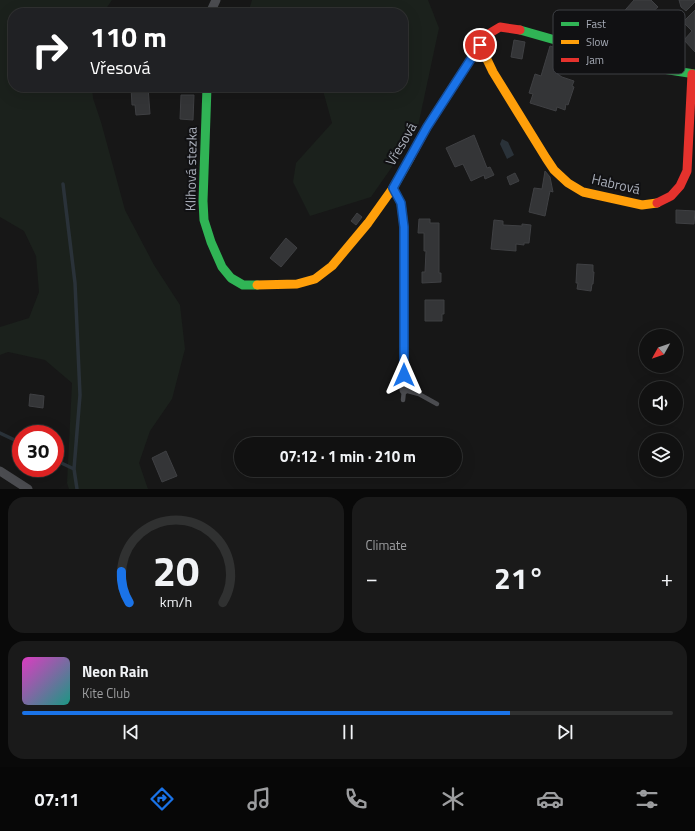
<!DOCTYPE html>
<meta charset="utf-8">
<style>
:root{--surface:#111;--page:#1a1a1a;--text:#f1f3f6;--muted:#9c9d9f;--line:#303131;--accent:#1a73e8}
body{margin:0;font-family:"Titillium Web",sans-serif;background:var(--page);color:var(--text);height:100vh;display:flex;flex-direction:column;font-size:15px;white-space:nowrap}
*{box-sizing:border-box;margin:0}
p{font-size:13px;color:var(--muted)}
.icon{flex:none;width:22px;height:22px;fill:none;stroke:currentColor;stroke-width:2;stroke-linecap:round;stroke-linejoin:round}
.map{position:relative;height:489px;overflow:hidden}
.details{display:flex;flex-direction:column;gap:8px;padding:8px;background:#090909;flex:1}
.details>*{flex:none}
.hud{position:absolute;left:8px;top:8px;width:400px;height:84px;border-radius:16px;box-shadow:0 4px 16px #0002,0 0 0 1px var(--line);background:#202124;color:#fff;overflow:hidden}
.needle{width:26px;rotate:230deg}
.controls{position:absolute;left:639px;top:329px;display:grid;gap:8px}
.controls a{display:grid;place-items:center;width:44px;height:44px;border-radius:50%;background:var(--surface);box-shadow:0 4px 16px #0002,0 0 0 1px var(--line);font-size:20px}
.speed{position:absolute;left:12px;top:425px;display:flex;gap:8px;font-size:20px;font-weight:700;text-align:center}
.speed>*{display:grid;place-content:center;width:52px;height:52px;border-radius:50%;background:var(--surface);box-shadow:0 4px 16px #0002,0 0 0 1px var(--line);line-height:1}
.speed .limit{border:6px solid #d22;background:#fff;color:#111}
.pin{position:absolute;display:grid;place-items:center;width:34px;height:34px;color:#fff;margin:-17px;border:2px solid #fff;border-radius:50%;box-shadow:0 1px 4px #0007}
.me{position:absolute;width:44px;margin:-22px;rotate:0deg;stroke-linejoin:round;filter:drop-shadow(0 0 3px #0008)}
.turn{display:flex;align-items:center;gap:14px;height:84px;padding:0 16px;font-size:18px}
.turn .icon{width:52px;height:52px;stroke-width:2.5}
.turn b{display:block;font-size:28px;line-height:34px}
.big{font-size:30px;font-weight:700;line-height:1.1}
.details .tile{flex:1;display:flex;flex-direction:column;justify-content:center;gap:6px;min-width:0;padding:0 14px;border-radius:16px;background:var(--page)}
.details .dial{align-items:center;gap:0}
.dial svg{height:104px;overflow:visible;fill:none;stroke:var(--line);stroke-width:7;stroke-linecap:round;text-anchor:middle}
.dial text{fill:var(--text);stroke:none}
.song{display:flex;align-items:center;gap:12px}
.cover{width:48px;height:48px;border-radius:6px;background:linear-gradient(135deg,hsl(310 70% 55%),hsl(170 70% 35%))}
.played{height:4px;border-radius:2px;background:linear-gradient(90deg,var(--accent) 75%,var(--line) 75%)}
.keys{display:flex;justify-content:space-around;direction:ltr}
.heat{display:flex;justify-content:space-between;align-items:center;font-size:22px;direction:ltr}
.details .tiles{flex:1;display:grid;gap:8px;grid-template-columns:1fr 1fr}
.tile:last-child{grid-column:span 2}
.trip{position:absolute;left:234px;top:437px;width:228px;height:40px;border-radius:20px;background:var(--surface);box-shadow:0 4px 16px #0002,0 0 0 1px var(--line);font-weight:700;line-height:40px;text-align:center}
.dock{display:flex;height:64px;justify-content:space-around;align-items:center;background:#070707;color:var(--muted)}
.dock .icon{width:28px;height:28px}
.dock .on{color:var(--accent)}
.dock b{font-size:18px;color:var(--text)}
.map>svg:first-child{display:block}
</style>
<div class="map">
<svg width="695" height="489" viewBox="0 0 695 489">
<rect width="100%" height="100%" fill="#171717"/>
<path fill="#1b211c" d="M0,0H112L103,13H13V87H92L93,98L101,122L125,210L154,265L180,305L185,349L172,399L150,431L139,463L148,489H69L67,483L72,383L45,360L8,352L0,355V327L29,318L39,292L36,256L24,231L0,217Z
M252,0H428L439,28L417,131L371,197L310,216L293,182L296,163L332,123L322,87H403V13H248Z"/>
<path fill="#2a3239" d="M502,139L508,142L514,155L507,159L500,144Z"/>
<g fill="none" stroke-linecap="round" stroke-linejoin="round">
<path stroke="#2a3239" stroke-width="3.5" d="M63,184L75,283L80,395L74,469L77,489
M0,433L21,443
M55,460L74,469"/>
</g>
<path fill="#343537" stroke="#3f4043" d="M634,0H651L658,7L651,13L652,18H647L641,25L634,18L627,25L619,17Z
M679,0H695V2L686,11L681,7Z
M695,10V52L684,40L692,31L683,22Z
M514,40L525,42L522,59L511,57Z
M550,46L563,50L556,73L562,77L574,81L572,86L574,87L568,105L566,104L565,110L557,107L556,111L530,103L533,94L529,93L535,74L541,76Z
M131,87H148L150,114L136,115L135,105H132Z
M181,95H194L193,120L180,119Z
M474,135L487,168L490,167L494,175L485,179L484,175L471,181L463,164L455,167L446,148Z
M545,171L550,177L553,192L550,191L545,216L529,212L534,188L542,189Z
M515,173L519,181L510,185L507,177Z
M676,210L695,211L694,224L676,223Z
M357,213L362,217L356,225L351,221Z
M419,219H430V223H439V273H441V282L422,283V272H425L426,251H424V233H418Z
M494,220L503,221V225L522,226V224L531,225L529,243H524V245L516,244V251L491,249Z
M286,238L297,248L281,267L270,258Z
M577,264L593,265V272H594L593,284H592L591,291L577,289L578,283H576Z
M425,300H444V314H442V321H425Z
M30,394L44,396L43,408L29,406Z
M166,451L177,476L162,482L152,458Z"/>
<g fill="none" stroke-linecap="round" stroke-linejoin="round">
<path stroke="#4b4c50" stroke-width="4.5" d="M403,400L404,390L419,394L437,404"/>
<path stroke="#4b4c50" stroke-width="9" d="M210,13L216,0
M393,188L401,203L404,227V390
M0,471L28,489"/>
<path stroke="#30b455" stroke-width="9" d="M520,30L650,67L695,74
M207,87L203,201L204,220L211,242L222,267L231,278L243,285H257"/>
<path stroke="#ff9f0a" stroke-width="9" d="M480,45L493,72L546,158L554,170L568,183L583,192L642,205L657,203
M257,285L297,284L315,279L332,266L368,223L393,188L410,158"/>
<path stroke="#e5322d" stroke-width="9" d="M410,158L427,127L480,45L490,33L500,27L520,30
M657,203L671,196L680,186L687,171L692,74"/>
</g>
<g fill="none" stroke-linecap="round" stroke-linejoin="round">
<defs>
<path id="route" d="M404,375V227L401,203L393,188L427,127L480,45"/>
</defs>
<use href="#route" stroke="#114b97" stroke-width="10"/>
<use href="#route" stroke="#1a73e8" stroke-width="7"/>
</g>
<g text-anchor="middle" stroke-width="4" stroke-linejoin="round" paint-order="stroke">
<g font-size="14" fill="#a8adb8" stroke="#111113">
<text transform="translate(401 144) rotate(-60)" y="5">Vřesová</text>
<text transform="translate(191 169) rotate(-89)" y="5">Klihová stezka</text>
<text transform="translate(616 184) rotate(13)" y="5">Habrová</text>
</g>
</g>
<rect x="553" y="10" width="132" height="64" rx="6" fill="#111113" stroke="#3e4045" stroke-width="1"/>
<rect x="561" y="22" width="18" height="4" fill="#30b455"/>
<rect x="561" y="40" width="18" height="4" fill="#ff9f0a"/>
<rect x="561" y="58" width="18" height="4" fill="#e5322d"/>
<g font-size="11" fill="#a8adb8">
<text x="586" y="28">Fast</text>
<text x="586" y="46">Slow</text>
<text x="586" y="64">Jam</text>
</g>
</svg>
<div class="controls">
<a><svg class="needle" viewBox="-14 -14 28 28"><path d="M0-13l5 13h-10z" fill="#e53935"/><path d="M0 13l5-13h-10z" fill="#9c9d9f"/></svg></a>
<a><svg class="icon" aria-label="sound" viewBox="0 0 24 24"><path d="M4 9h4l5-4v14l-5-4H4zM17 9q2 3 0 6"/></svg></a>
<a><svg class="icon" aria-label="layers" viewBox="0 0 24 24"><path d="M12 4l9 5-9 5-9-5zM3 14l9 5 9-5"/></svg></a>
</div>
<div class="speed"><div class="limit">30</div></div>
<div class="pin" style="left:480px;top:45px;background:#d93025"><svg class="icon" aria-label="arrive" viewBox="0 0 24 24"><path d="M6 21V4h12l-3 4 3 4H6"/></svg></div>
<svg class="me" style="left:404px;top:375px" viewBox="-20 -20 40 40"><path d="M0-17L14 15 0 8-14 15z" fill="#1a73e8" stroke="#fff" stroke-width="4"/></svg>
<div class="trip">07:12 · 1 min · 210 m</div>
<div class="hud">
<div class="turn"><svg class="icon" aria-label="right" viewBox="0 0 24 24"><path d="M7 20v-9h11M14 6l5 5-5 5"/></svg><div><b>110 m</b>Vřesová</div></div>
</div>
</div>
<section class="details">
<div class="tiles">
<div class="tile dial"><svg viewBox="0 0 100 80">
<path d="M14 69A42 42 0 1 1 86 69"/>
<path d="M14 69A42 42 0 0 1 8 45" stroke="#1a73e8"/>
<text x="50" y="56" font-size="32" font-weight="700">20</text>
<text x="50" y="72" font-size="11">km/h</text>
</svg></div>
<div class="tile"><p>Climate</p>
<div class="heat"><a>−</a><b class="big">21°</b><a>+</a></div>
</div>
<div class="tile">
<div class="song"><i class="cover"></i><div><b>Neon Rain</b><p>Kite Club</p></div></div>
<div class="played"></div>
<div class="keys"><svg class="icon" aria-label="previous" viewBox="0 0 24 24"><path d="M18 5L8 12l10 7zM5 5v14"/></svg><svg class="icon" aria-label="pause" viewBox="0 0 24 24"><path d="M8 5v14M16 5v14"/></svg><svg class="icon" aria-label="next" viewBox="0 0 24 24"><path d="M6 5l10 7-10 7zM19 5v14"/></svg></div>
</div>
</div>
</section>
<nav class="dock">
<b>07:11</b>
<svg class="icon on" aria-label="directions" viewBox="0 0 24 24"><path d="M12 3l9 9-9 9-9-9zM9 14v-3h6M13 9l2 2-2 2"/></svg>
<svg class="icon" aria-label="music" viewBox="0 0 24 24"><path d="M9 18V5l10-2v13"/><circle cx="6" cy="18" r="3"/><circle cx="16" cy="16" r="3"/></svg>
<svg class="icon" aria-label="phone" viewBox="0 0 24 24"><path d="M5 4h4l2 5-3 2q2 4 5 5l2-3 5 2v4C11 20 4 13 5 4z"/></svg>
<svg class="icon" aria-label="climate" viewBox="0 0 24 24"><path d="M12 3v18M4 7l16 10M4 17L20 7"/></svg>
<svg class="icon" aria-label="car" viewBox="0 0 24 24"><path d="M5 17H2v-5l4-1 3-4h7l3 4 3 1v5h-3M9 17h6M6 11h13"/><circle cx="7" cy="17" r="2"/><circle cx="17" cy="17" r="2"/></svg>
<svg class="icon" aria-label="filters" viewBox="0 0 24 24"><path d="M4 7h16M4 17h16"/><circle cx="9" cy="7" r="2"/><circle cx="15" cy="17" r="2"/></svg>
</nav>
